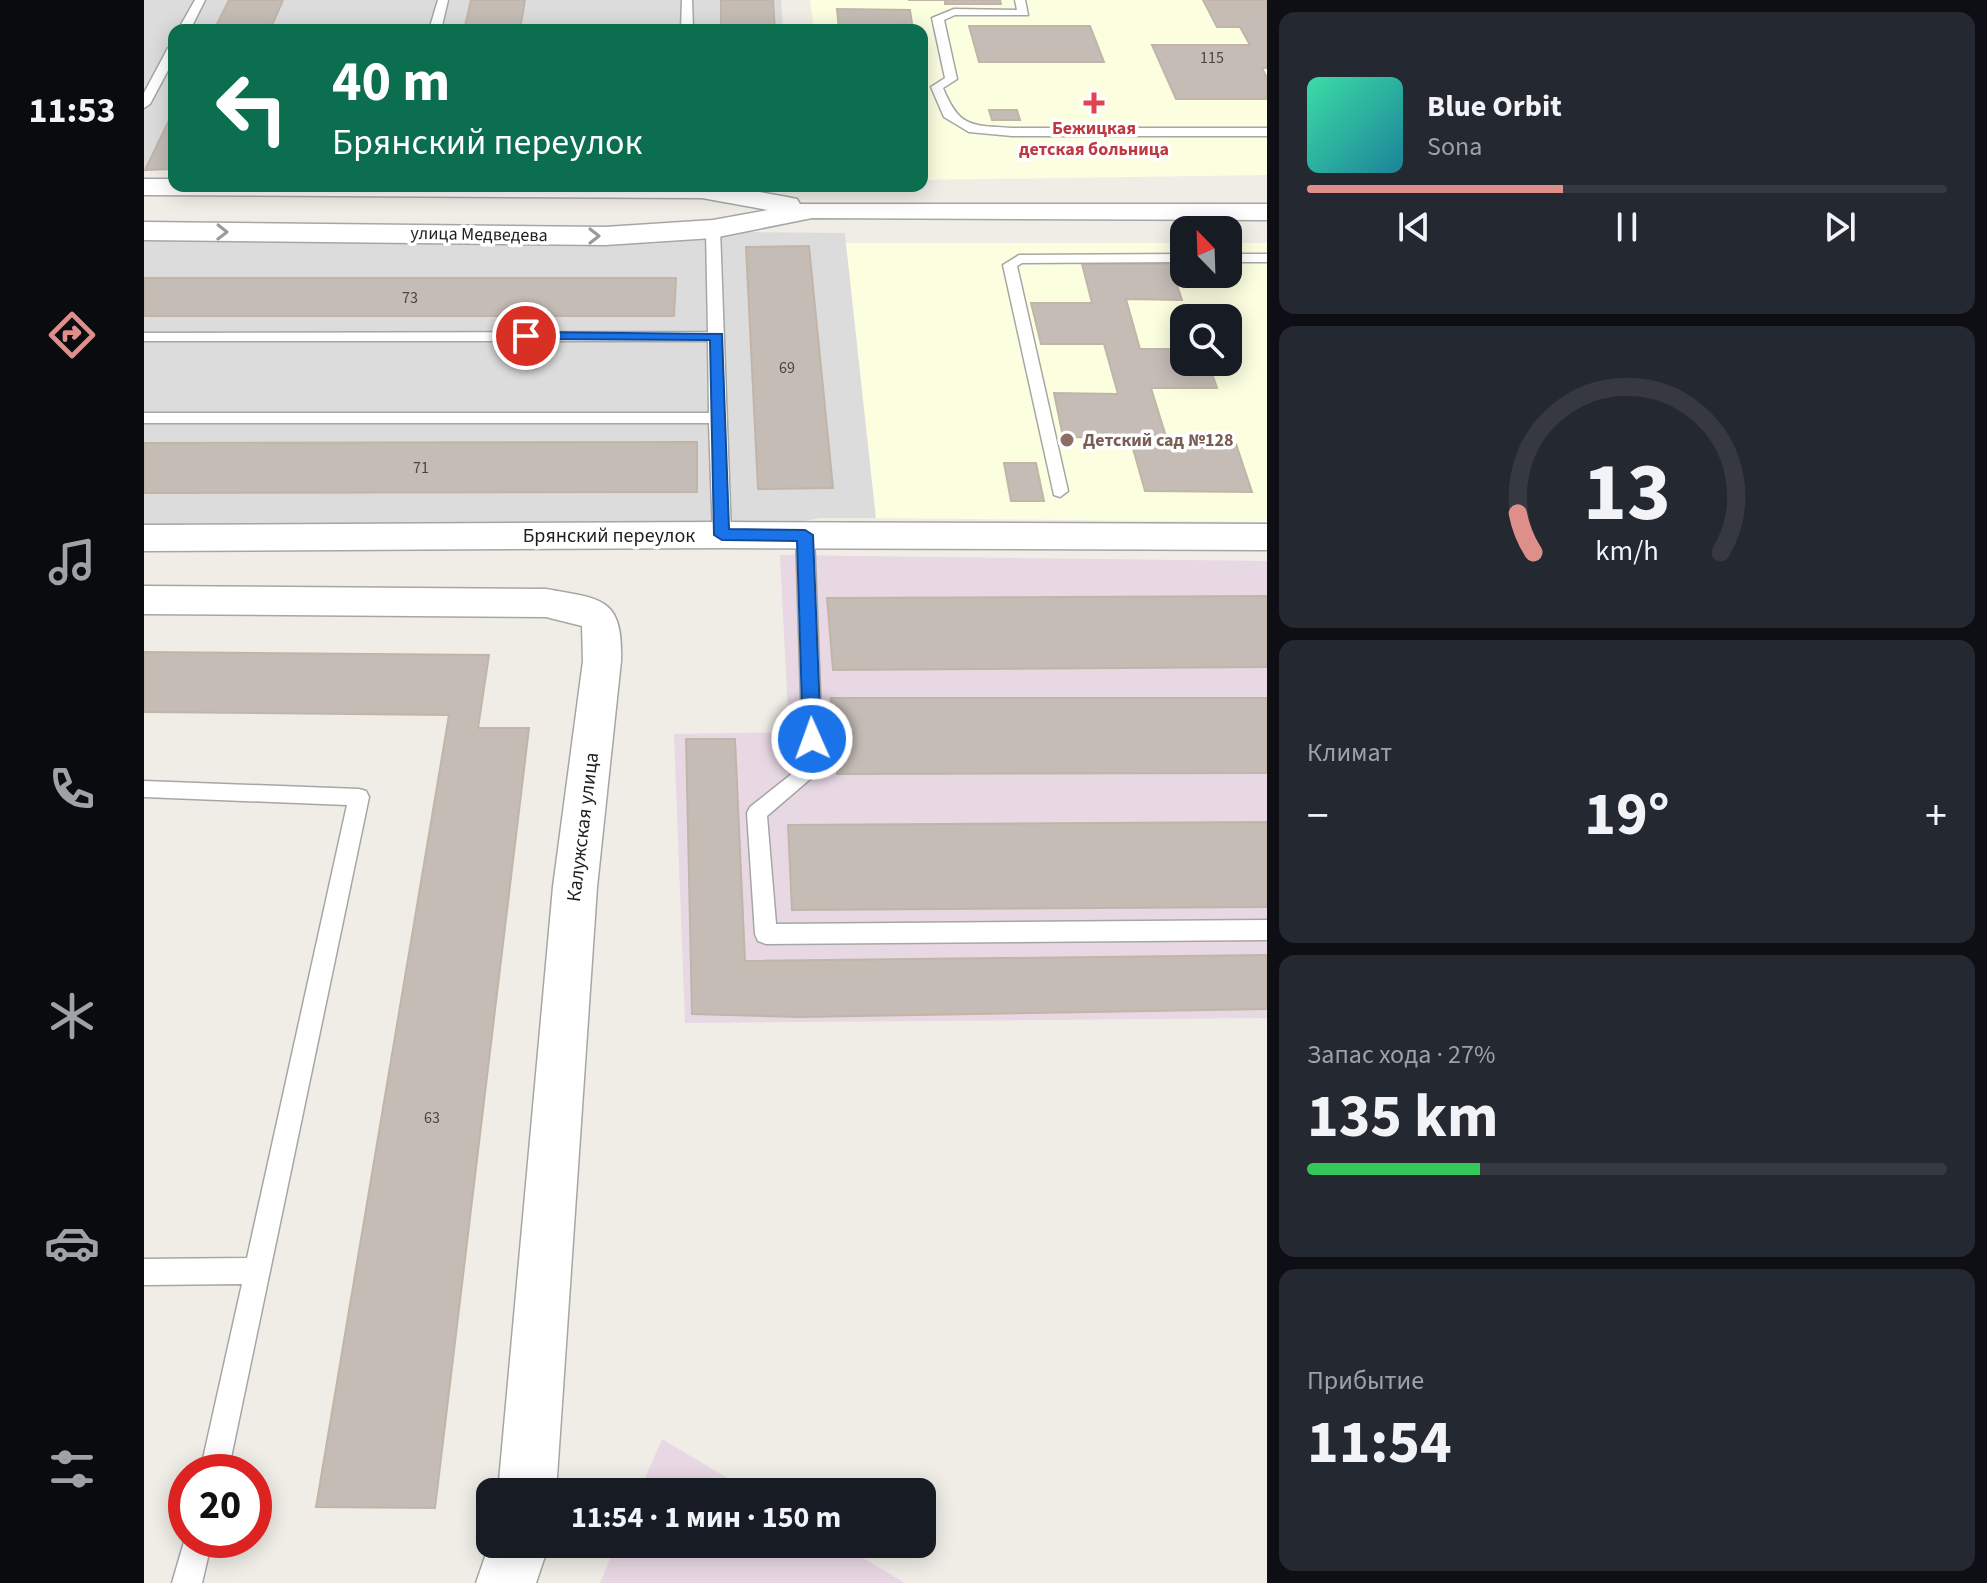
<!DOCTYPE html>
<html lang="ru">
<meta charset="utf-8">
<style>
:root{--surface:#171b24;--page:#242831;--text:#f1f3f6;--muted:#9ea1a6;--line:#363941;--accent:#de8f8a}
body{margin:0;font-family:"Source Sans 3",sans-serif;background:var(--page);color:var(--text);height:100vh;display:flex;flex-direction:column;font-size:30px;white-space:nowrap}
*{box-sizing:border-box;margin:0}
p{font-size:26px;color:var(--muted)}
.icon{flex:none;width:44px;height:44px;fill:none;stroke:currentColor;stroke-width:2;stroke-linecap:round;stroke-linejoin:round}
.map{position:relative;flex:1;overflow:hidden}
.drawer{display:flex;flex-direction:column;gap:12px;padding:12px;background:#0d0f14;width:720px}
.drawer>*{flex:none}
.banner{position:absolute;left:24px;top:24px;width:760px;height:168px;border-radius:16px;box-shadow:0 4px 20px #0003;background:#0b6e4f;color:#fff;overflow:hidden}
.needle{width:52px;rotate:337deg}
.fabs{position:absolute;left:1026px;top:216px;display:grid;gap:16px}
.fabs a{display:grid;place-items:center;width:72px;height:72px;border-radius:16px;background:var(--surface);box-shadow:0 4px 20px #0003;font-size:40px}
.speed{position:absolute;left:24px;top:1454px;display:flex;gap:16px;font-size:40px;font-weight:700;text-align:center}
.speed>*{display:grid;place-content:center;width:104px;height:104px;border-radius:50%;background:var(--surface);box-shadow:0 4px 20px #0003;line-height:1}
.speed .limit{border:12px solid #d22;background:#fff;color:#111}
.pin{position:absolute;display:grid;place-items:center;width:68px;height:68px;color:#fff;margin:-34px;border:4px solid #fff;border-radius:50%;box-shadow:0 2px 8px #0007}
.me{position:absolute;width:88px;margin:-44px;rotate:358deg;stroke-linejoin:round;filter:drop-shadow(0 0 6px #0008)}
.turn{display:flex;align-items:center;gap:28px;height:168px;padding:0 32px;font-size:36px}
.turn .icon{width:104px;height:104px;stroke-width:2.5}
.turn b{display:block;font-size:56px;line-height:68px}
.big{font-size:60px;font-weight:700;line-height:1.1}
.drawer .tile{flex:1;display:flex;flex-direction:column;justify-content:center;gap:12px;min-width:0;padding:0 28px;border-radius:16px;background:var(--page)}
.drawer .dial{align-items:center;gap:0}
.dial svg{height:208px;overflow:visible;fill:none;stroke:var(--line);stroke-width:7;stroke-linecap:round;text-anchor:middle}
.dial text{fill:var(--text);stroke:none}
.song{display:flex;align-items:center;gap:24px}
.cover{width:96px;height:96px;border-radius:12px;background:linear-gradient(135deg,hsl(160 70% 55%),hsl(190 70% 35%))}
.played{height:8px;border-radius:4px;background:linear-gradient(90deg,var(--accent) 40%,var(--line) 40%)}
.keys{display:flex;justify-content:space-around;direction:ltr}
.heat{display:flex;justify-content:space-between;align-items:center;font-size:44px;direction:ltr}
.charge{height:12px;border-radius:6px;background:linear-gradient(90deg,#34c759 27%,var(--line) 0)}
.trip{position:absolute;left:332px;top:1478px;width:460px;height:80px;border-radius:16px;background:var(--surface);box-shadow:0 4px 20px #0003;font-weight:700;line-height:80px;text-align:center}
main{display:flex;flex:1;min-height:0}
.menu{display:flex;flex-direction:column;width:144px;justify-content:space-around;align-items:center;background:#090b0e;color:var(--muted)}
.menu .icon{width:56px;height:56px}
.menu .current{color:var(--accent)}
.menu b{font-size:36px;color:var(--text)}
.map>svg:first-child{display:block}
</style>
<main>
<nav class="menu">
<b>11:53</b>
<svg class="icon current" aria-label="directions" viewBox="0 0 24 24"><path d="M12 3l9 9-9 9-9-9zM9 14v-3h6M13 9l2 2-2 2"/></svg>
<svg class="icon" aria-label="music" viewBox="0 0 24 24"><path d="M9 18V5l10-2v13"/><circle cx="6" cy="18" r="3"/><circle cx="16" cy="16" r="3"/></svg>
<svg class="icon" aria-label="phone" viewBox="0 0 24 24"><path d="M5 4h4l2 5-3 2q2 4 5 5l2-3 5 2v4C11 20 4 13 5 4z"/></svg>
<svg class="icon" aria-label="climate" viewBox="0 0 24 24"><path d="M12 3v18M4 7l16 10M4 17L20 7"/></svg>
<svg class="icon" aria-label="car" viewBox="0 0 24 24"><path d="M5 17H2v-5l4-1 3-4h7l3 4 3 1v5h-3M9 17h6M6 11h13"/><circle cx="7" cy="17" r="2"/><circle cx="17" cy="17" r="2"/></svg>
<svg class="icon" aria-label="filters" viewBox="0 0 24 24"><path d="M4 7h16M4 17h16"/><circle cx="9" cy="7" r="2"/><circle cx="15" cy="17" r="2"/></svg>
</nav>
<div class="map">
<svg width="1123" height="1583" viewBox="0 0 1123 1583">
<rect width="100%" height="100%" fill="#efede6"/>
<path fill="#dddcdc" d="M0,0H637L639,30H30V168H0Z
M601,232L701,233L732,518H676L618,529L0,524V240L509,244Z"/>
<path fill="#e8d8e4" d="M636,555L1123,561V1018L541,1023L530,734L645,732Z
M518,1439L607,1492H495Z
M472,1544H695L761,1583H456Z"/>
<path fill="#fcfee0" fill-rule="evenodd" d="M666,0H1123V175L778,180V30H670Z
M702,243H1040V274H1084V243H1123V522L732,518ZM1040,318H1084V362H1040Z"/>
<path fill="#c4bcb5" stroke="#c1b5a8" stroke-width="2" d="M85,0H139L126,30H70Z
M327,0H381L376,30H320Z
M577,0H629L631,30H577Z
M764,0H856L857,4H801V0Z
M1059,0H1123V68H1118L1123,78V99H1032L1008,45H1106L1096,27H1073Z
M693,9L766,10L769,30H695Z
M825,26H946L960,62H835Z
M30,110V169L1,170Z
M845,110H873L876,120H848Z
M665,246L689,488L614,489L602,247Z
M938,264H1026L1038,300L982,299L996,349H1040V362H1064L1073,388H1007L1024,443L1092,444L1108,492L1001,491L986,438L919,437L910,393L974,394L960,344H897L887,303H948Z
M0,278H532L530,316H0Z
M553,442V492L0,493V443Z
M860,463H892L900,501H867Z
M1123,596V667L689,670L683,598Z
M0,652L345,655L334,728H385L291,1508L172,1507L305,715L0,712Z
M687,698H1123V773L693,774Z
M542,739H591L601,961L1123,955V1009L656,1017L548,1014Z
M1123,822V907L648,910L644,825Z"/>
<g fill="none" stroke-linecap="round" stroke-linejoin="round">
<defs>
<path id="lane" d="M51,0H61L46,30H34Z
M294,0H304L297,30H285Z
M538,0H548L549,30H537Z
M871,0H881L884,15H811L800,20L813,79L799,88C816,129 828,125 868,128H1123V136H868L825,132L800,117L787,87L801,78L788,18L810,9L873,10Z
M30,45V59L6,104L0,108V93L24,48Z
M569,225L576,229L587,535L584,539L578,541L569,535L565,423H0V413H565L564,341H0V333L564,332L562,229Z
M1040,254V262L878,263L873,266L924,491L916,497L910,495L859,265L875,255Z
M1084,254H1123V262H1084Z
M661,529L670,535L679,768L623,816L632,924L1123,920V940L622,944L614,941L611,934L603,813L606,807L659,765L652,535Z
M0,781L215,789L222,791L225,797L84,1472H56L98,1284L0,1285V1259L103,1258L203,805L0,797Z
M42,1535V1540H68L58,1583H28Z"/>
<path id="street" d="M0,179H30V186H582L643,197L653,199L656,204H1123V220L668,218L569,238L461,245L0,240V222L461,227L569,220L624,210L558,198L0,195Z
M578,522L1123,524V550L578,548L0,551V525Z
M0,586L402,589C458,599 479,597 477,661L453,887L412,1492H354L409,887L439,661L438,626L402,617L0,614Z
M346,1542V1544H405L392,1583H332Z"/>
</defs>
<use href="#lane" stroke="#a6a6a6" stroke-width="3"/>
<use href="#street" stroke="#a6a6a6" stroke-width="3"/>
<use href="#lane" fill="#fff" fill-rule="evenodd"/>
<use href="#street" fill="#fff" fill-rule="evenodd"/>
</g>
<defs><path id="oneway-chevron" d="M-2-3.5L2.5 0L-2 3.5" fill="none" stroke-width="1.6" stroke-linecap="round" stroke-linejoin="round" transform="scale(2)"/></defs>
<g stroke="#9a9a9a">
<use href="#oneway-chevron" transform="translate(78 232) rotate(1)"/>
<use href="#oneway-chevron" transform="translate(450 236)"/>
</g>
<path fill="#1a73e8" stroke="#114b97" stroke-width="2" d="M382,332L578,334L585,529L661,530L669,535L677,739L674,744H662L659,739L653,541L578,540L570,535L566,340L377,339V334Z"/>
<path fill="#e0444e" stroke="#fff" stroke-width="3" d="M946 91h8v8h8v8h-8v8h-8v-8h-8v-8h8z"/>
<circle fill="#8d6e63" stroke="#fff" stroke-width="3" cx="923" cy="440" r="8"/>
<g text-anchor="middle" stroke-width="7" stroke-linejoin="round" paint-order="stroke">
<g font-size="16" fill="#484644">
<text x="1068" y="63">115</text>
<text x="266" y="303">73</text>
<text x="643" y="373">69</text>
<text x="277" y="473">71</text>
<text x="288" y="1123">63</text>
</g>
<g font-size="18" font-weight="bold" fill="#be3a42" stroke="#fff">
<text x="950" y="134">Бежицкая<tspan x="950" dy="21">детская больница</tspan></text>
</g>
<g font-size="18" fill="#1f1f1f" stroke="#fff">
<text transform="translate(335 234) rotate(1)" y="6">улица Медведева</text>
</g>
<g font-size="18" font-weight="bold" fill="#785e54" stroke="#fff" text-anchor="start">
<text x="939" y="446">Детский сад №128</text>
</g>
<g font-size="20" fill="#1f1f1f" stroke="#fff">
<text x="465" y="542">Брянский переулок</text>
<text transform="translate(438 827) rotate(-83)" y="7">Калужская улица</text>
</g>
</g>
</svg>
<div class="fabs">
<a><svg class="needle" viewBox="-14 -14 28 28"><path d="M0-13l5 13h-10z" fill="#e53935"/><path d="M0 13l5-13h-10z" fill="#9ea1a6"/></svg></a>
<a><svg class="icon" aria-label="search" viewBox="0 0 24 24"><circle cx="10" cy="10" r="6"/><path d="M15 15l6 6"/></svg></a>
</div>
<div class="speed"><div class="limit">20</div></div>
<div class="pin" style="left:382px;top:336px;background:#d93025"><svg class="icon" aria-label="arrive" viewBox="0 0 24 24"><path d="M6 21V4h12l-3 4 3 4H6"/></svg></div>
<svg class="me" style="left:668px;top:739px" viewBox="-20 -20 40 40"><circle r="17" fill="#1a73e8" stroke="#fff" stroke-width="3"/><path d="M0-11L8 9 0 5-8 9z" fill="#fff"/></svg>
<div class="trip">11:54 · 1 мин · 150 m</div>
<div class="banner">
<div class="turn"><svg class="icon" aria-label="left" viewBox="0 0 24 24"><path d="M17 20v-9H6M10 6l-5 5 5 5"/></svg><div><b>40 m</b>Брянский переулок</div></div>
</div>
</div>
<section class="drawer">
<div class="tile">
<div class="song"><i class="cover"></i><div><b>Blue Orbit</b><p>Sona</p></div></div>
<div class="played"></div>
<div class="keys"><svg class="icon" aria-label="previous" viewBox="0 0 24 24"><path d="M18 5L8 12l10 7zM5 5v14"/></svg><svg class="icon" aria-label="pause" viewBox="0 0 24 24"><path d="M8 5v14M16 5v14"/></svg><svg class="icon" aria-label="next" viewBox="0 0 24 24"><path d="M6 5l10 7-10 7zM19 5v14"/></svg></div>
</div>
<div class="tile dial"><svg viewBox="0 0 100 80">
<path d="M14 69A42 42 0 1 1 86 69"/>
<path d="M14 69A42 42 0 0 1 8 54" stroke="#de8f8a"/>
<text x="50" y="56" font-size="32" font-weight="700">13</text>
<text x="50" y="72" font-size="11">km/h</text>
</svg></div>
<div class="tile"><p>Климат</p>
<div class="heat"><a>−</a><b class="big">19°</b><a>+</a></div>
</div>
<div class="tile"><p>Запас хода · 27%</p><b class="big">135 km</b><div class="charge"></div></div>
<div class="tile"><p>Прибытие</p><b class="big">11:54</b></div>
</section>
</main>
